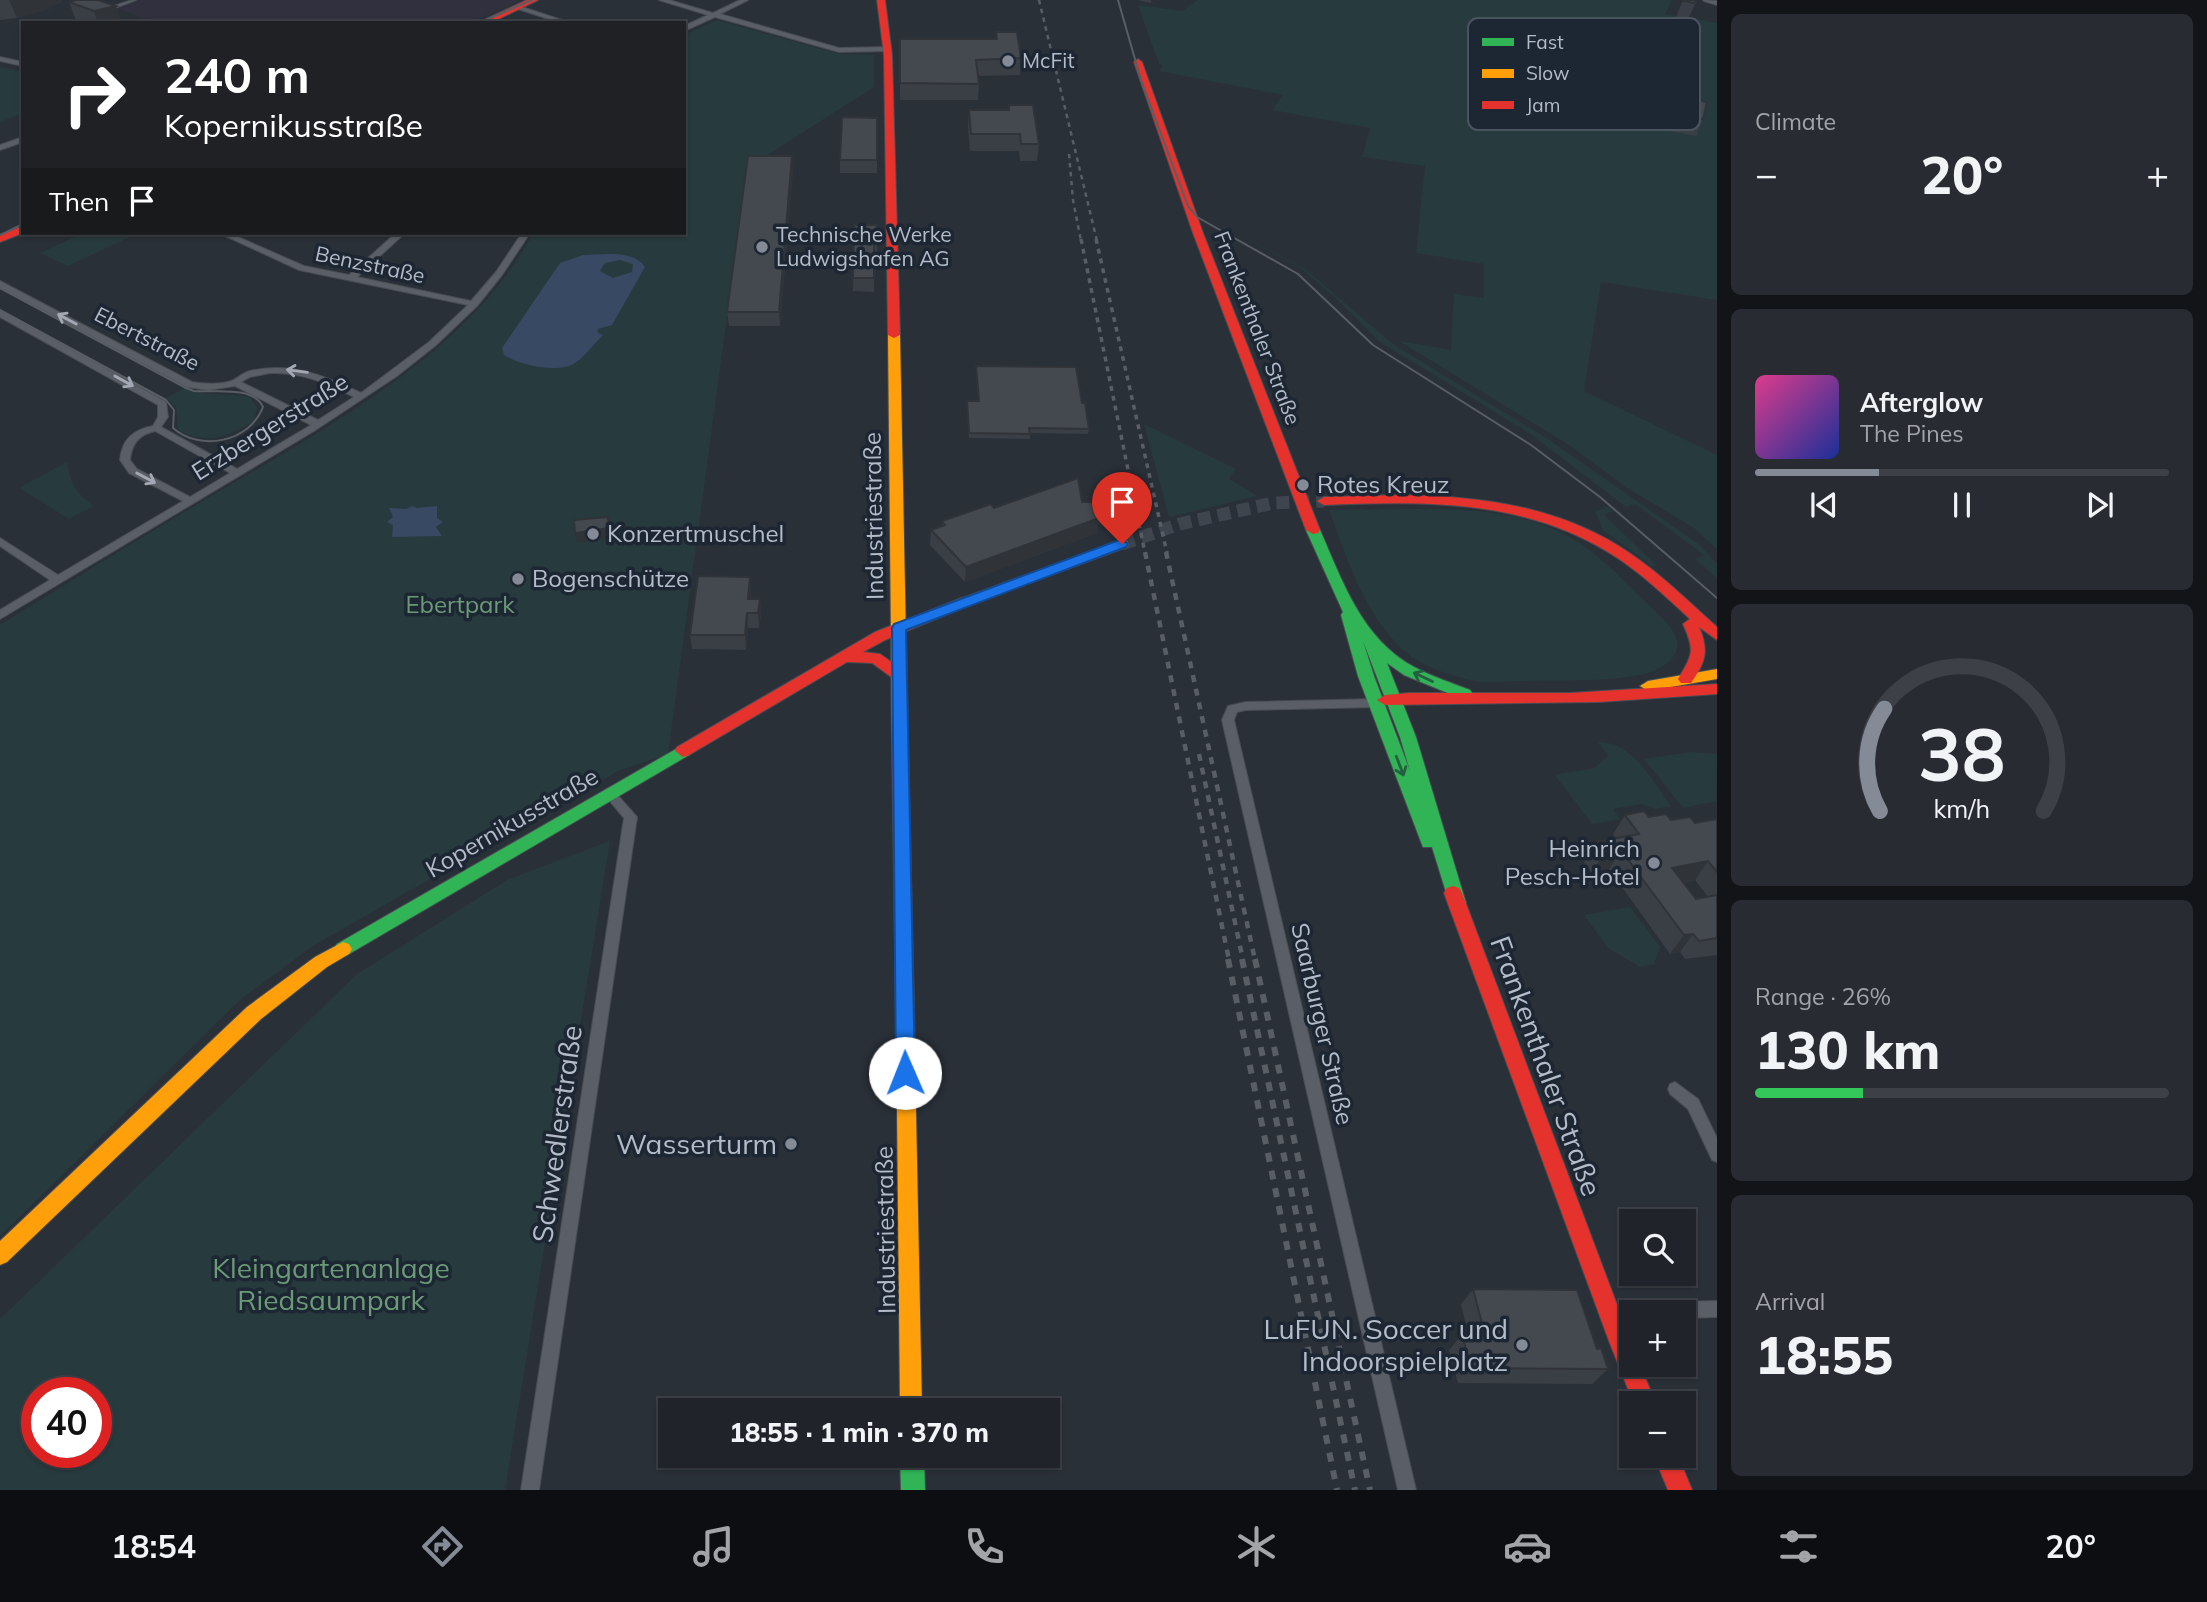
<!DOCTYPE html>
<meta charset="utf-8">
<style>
:root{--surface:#20242a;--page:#282c32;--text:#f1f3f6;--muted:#a2a4a8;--line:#3d4147;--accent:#848b96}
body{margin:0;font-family:Mulish,sans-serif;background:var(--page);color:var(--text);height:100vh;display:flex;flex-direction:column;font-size:26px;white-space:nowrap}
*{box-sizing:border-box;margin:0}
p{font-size:23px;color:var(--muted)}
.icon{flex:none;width:38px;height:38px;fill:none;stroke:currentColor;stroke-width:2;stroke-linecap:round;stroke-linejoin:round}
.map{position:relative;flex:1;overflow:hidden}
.drawer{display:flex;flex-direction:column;gap:14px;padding:14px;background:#121417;width:490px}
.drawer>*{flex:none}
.hud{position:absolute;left:21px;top:21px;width:665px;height:214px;border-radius:0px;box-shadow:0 2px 5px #0004,0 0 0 2px var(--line);background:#202124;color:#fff;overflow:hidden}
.tools{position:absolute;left:1619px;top:1209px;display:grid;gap:14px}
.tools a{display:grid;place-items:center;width:77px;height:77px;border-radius:0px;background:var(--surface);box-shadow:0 2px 5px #0004,0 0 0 2px var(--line);font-size:35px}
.speed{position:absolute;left:21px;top:1377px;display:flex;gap:14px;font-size:35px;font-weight:700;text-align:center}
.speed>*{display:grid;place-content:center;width:91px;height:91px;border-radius:50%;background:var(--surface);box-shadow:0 2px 5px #0004,0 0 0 2px var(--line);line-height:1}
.speed .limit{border:10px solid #d22;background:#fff;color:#111}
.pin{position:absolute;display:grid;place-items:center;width:60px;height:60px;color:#fff;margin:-72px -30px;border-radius:50% 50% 50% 0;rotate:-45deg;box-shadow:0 0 7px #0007}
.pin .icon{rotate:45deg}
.me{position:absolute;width:77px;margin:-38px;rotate:359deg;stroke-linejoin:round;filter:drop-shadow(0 0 5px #0008)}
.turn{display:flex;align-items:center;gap:24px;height:147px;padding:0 28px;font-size:32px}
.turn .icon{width:91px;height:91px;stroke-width:2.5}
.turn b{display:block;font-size:49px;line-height:60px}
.then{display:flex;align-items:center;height:66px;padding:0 28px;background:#0003;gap:14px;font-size:26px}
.big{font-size:52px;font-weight:800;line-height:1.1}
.drawer .tile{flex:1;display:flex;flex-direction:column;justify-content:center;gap:10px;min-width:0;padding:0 24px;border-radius:10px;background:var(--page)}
.drawer .dial{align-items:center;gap:0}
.dial svg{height:182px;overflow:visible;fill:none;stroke:var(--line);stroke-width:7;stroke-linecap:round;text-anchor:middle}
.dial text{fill:var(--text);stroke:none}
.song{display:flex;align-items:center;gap:21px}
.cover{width:84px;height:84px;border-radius:10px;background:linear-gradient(135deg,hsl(330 70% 55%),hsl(230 70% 35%))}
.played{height:7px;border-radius:4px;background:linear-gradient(90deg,var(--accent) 30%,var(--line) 30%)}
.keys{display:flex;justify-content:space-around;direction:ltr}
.heat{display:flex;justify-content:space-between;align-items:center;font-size:38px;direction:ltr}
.charge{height:10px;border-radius:5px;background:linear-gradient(90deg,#34c759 26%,var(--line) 0)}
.trip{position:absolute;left:658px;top:1398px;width:402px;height:70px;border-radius:0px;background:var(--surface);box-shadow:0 2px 5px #0004,0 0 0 2px var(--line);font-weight:800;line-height:70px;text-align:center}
.menu{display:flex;height:112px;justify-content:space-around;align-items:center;background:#0d0e11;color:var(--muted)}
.menu .icon{width:49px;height:49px}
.menu .current{color:var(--accent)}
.menu b{font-size:32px;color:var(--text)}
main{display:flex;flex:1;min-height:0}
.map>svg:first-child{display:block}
</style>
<main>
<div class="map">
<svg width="1717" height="1490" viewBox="0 0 1717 1490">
<rect width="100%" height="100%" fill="#2a3038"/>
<path fill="#31303e" d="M137,0H522L469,23H148L149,20L115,8Z"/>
<path fill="#273a3e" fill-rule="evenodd" d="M1197,0H1672L1665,14L1717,23V300L1601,282L1584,391L1717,455V549L1694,528L1627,488L1572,447L1399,341L1451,350L1454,294L1484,298V264L1416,253L1425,166L1362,157L1370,128L1272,110L1283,95L1159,71L1163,65L1159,64L1138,5L1183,11Z
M717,20L839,54L874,55V87L747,168L668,754L620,770L313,946L241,999L0,1236V625C69,582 138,539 208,498C322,430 469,354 533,233H684V35Z
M0,67L23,72V113L0,122Z
M1233,231L1305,269L1393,344L1548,439L1700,545L1717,564V578L1695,559L1704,555L1635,504L1626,507L1532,435L1380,342L1335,297L1301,268Z
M83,233H133L136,234L68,266L40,253Z
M185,388C206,397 227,393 250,397L257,408L254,421C230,437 205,445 178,430L176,407L166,398Z
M1144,424L1236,469L1229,479L1258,496L1169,517Z
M67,462C70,484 76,493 94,506L69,519L19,488Z
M1608,507L1613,511L1604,515L1657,566H1652L1603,530L1595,511Z
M1404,509C1467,509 1535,509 1588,549C1612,567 1632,589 1654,610C1664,620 1685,638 1675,654C1668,666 1653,672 1640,675C1602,682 1561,680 1523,681C1508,681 1490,684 1475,681C1451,676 1422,667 1403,650C1364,614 1347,558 1329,510Z
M1598,742C1633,741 1652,781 1671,806L1656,809L1641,804L1613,809L1620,819L1592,824L1555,775L1594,768L1608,756Z
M1691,752L1717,754L1716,801L1683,808L1644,759Z
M610,841L505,1490H0V1319L357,974L507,880ZM37,1393H96V1452H37Z
M1630,907L1660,947L1654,964L1640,967L1608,948L1584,915Z"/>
<path fill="#384963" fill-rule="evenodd" d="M583,255C602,255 633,249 645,267L612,325L598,329L597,332L603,335C594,344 585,356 575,363C558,374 520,365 504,355L502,348L560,263ZM620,260L633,264L632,272L613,278L600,271L605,263Z
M412,506L417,508L437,506V518L443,522L436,527L442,536L392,537L393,525L387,522L393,517L389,508L406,509Z"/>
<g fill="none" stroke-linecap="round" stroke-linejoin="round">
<path stroke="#3f454e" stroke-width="13" stroke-dasharray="13 7" stroke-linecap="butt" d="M1122,544L1180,524L1273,503L1324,501"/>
<defs>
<path id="street" d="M79,0C89,0 98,7 107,7C117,7 126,0 136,0L107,11Z
M659,0H669L713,13L740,0H748L720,14L839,48L887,47L890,49L887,51L839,52L715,17L684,31V26L708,15Z
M1703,0L1717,1V5L1704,1Z
M515,6H519L571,23H561L515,8Z
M0,57L23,62V66L0,61Z
M23,137V142L0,150V145Z
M219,233H229L304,266L349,275L396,233H405L357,277L471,301L496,272L522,233H530L502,275L477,306L435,346L397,376L314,431L0,619V610L50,580L0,546V538L58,575L183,501L129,473L120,460C122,439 133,430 153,426L158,417V405L0,317V310L166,402L168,417L161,427L237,469L311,425L235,386L208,390L187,387L0,287V281L192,382C204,384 219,385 231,381C237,379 242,373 250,371C291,362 324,375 361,393L429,342L468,305L299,270ZM270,373C302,372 326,383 354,397L318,420L241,382L250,377ZM155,431L230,473L190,497L137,469L130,460C132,444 138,435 155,431Z
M1376,699L1382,703L1376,707L1246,710L1237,712L1234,720L1416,1490H1398L1222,720L1228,706L1246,702Z
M609,788L613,790L637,817L539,1490H521L624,818L603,793L605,790Z
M1675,1082L1698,1099L1717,1138V1162L1712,1160L1688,1109L1670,1094L1668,1089L1670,1084Z
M1717,1301V1317L1684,1318V1312H1631V1319L1621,1317L1619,1311L1621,1305L1627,1303Z"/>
<path id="fast" d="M1313,526L1320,530C1343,582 1362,640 1416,668C1433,677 1452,683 1470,690L1473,694L1465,699L1460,698L1404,675L1387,663L1416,737L1466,903L1463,908L1457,910L1451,908L1432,847H1423L1421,842L1358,676L1341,615L1343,612L1306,530ZM1363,641L1400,737L1410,771L1374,676Z
M1122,540L1127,541L1129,544L1127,547L967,606L962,608L955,603L957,600Z
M683,745L691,751L689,755L349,954L343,956L337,954L334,949L337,944Z
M900,1456H924L925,1490H901Z"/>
<path id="slow" d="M894,332L900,335L908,742L900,748L892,742L888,335Z
M1717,669V679L1648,691L1640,686L1648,681Z
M343,942L349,944L352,949L349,954L327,967L261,1019L7,1262L0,1265V1241L247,1007L315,957Z
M905,1003L912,1005L914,1011L922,1410H900L896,1011L898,1005Z"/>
<path id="jam" d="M527,0H538L490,23H478Z
M877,0H885L892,55L900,335L894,338L888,335L884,55Z
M1138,59L1142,62L1203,233L1320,530L1318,533L1313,534L1306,530L1193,233L1134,62Z
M23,226V233L0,242V235Z
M1399,495C1480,496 1562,506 1631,554C1662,575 1689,602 1717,627V640L1699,627C1709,650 1706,662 1691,683H1681L1678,679C1693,655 1695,650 1683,624L1690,619C1664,595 1638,570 1608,552C1521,499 1422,501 1324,505L1317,501L1324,497Z
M962,598L969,603L967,606L885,640L863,652L880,654L904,671L907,675L904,679H894L872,663L847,662L689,755L683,757L675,751L677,747L875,632Z
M1717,684V694L1599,702L1385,705L1377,700L1385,695L1409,693H1570Z
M900,736L908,742L914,1011L912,1017L905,1019L898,1017L896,1011L892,742Z
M1453,886L1459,888L1462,893L1631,1342V1365H1640L1656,1404H1634L1609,1341L1444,893L1447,888Z
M1654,1456H1678L1692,1490H1668Z"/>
</defs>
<use href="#street" stroke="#484c53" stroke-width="2"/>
<use href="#fast" stroke="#484c53" stroke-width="2"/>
<use href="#slow" stroke="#484c53" stroke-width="2"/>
<use href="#jam" stroke="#484c53" stroke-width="2"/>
<use href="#street" fill="#5a5e66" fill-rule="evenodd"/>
<use href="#fast" fill="#30b455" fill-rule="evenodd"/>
<use href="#slow" fill="#ff9f0a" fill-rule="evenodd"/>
<use href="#jam" fill="#e5322d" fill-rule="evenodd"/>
<path stroke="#595d64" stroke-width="2" d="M1118,0L1141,80L1188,206L1197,217L1298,274L1373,345L1531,445L1600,497L1717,598
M479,23L532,0
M0,235L23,224
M0,288L186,388L194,391C214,393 253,385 263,407C250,442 200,452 173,428L174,410L166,400L0,310"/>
<path stroke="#595d64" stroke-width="2.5" stroke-dasharray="4.5 4.5" stroke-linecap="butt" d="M1039,0L1097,241
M1069,154L1073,200L1081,241"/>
<path stroke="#595d64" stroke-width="3.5" stroke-dasharray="5 5" stroke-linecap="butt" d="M1081,239L1145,553
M1096,239L1167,553"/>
<path stroke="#595d64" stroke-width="4.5" stroke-dasharray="7 7" stroke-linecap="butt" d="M1145,552L1229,960
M1166,552L1255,960
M1199,754L1243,960"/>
<path stroke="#595d64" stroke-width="6" stroke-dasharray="9 9" stroke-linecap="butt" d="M1228,959L1337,1490
M1242,959L1355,1490
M1255,959L1370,1490"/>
</g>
<path fill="#3a3f45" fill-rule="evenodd" d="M0,0H61L62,2L50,6L51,8L17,18L0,20Z
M1137,0H1151V3Z
M1683,0H1697L1688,19L1676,17Z
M69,2L122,23H77Z
M996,32L1021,58L1020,75L978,76L979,84L978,100H900V39H996Z
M1675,89L1699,93L1696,100L1703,119L1696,136L1664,130L1669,106Z
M1009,105L1039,144L1037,161H1020L1019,151H970L968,127L969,110H1008Z
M877,118V173H840V160Z
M793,169L780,326H729L727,312Z
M854,225H877V253H874V292L853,291Z
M976,366L1082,403L1089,429L1088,434L1030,433V439L969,438L967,401H979Z
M1082,502L1099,518L1097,533L965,582L930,545L931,530L942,526V521L994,508Z
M750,577L751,599H760L761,614L759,628H748L746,650L692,649L690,635Z
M1625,815L1695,823L1717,819V955L1685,959L1680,952L1670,954L1609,869L1592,873L1584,862L1595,842L1616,839L1613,834ZM1695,880L1708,897L1696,899L1683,883Z
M1473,1289L1597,1349L1608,1369L1592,1384L1458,1383L1449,1350L1462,1335H1468L1461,1304Z"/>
<path fill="#303338" d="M9,0H61L62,2L50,6L51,8L17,18Z
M116,6L122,23H98L94,11Z
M792,156L793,169L780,326L779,312Z
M608,517L611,538L577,543L575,533Z
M1099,518L1097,533L965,582L966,567Z
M750,577L751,591L749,614L748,599Z
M760,599L761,614L759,628L758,613Z
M747,613L748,628L746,650L745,635Z
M1621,850L1609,869L1592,873L1603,854Z
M1708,861L1695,880L1659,887L1672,868Z
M1693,934L1680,952L1670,954L1684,935Z"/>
<path fill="#444950" stroke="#303338" stroke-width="2" d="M76,0H98L116,6L94,11L69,2Z
M1683,0H1696L1694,3L1683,1Z
M996,32H1017L1021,58L976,60L979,84L900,83V39H997Z
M1675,89L1699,93L1695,100L1707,102L1703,119L1671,113Z
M1009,105H1033L1039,144H1021L1020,134H971L969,110H1009Z
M842,117L877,118V160H840Z
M748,156H792L779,312H727Z
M854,225H877V239H874V278H853Z
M976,366L1076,367L1082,403H1085L1089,429L1029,428L1030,434L969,433L967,401H979Z
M1078,478L1082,502H1096L1099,518L966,567L931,530L945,525L942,521L991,504L994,508Z
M608,517L609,528L575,533L574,520Z
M698,576L750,577L748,599H760L758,613H747L745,635H690Z
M1644,811L1649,817L1666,814L1671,820L1690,817L1695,823L1717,819V872L1708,861L1672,868L1696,899L1717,895V938L1699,941L1693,934L1684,935L1621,850L1603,854L1595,842L1639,834L1625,815Z
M1473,1289L1577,1290L1597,1349L1601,1348L1608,1369L1471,1368L1462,1335H1485Z"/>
<defs><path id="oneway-shaft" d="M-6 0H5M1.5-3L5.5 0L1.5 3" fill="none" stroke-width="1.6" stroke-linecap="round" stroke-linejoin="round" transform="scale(1.75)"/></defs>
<g stroke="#a2a9b5">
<use href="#oneway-shaft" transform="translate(67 319) rotate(-152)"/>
<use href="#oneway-shaft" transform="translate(297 371) rotate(-173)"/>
<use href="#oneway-shaft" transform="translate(124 381) rotate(29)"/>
<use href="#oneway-shaft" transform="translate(146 478) rotate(28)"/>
</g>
<g stroke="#255f41">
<use href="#oneway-shaft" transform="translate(1423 677) rotate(-155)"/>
<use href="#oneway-shaft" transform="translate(1400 766) rotate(69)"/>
</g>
<path fill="#1a73e8" stroke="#114b97" stroke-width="2" d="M1122,539L1128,544L1126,547L906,630L915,1073L912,1079L905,1082L899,1079L896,1073L892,628L894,624Z"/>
<g fill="#848b96" stroke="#1d2633" stroke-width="2.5">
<circle cx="1008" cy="61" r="7"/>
<circle cx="762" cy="247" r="7"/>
<circle cx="1303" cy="485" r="7"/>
<circle cx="593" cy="534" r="7"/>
<circle cx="518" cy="579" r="7"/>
<circle cx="1654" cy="863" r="7"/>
<circle cx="791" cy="1144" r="7"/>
<circle cx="1522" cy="1345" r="7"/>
</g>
<g text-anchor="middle" stroke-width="7" stroke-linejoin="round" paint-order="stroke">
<g font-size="21" fill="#b4bcc9" stroke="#1d2633" text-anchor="start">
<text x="1022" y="68">McFit</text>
<text x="776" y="242">Technische Werke<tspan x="776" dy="24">Ludwigshafen AG</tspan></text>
</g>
<g font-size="21" fill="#b4bcc9" stroke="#1d2633">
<text transform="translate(370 265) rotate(12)" y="7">Benzstraße</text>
<text transform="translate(1257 328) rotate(69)" y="7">Frankenthaler Straße</text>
<text transform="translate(147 339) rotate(27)" y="7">Ebertstraße</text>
</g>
<g font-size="24" fill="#b4bcc9" stroke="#1d2633">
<text transform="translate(270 427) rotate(-32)" y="8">Erzbergerstraße</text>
<text transform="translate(874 516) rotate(-91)" y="8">Industriestraße</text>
<text transform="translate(512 823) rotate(-30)" y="8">Kopernikusstraße</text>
<text transform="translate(1322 1024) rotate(77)" y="8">Saarburger Straße</text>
<text transform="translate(886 1230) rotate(-91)" y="8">Industriestraße</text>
</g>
<g font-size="24" fill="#b4bcc9" stroke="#1d2633" text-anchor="start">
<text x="1317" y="493">Rotes Kreuz</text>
<text x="607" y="542">Konzertmuschel</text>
<text x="532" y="587">Bogenschütze</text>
<text x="1640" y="857" text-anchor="end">Heinrich<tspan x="1640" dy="28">Pesch-Hotel</tspan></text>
</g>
<g font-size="24" fill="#6b9a76" stroke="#1d2633">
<text x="460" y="613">Ebertpark</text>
</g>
<g font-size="28" fill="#b4bcc9" stroke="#1d2633">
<text transform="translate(1546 1066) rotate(70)" y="10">Frankenthaler Straße</text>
<text transform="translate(557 1134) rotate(-82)" y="10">Schwedlerstraße</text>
</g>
<g font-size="28" fill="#b4bcc9" stroke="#1d2633" text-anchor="end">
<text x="777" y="1154">Wasserturm</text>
<text x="1508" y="1339">LuFUN. Soccer und<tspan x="1508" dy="32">Indoorspielplatz</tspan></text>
</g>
<g font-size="28" fill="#6b9a76" stroke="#1d2633">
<text x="331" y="1278">Kleingartenanlage<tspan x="331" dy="32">Riedsaumpark</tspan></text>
</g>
</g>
<rect x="1468" y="18" width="232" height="112" rx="10" fill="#1d2633" stroke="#4a5360" stroke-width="2"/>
<rect x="1482" y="38" width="32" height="8" fill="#30b455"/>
<rect x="1482" y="69" width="32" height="9" fill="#ff9f0a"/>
<rect x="1482" y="101" width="32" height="8" fill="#e5322d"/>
<g font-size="19" fill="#b4bcc9">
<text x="1526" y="49">Fast</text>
<text x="1526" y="80">Slow</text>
<text x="1526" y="112">Jam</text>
</g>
</svg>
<div class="tools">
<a><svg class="icon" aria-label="search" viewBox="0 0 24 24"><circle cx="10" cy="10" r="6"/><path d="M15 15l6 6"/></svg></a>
<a>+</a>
<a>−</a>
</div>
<div class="speed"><div class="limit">40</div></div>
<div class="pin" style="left:1122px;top:544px;background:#d93025"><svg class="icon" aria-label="arrive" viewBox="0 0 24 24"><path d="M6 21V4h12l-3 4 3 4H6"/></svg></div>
<svg class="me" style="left:905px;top:1073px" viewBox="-20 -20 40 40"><circle r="19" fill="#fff"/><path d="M0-13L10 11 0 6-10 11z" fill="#1a73e8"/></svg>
<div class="trip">18:55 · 1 min · 370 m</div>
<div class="hud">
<div class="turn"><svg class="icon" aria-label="right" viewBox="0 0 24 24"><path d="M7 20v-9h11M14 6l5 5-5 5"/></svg><div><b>240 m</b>Kopernikusstraße</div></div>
<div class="then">Then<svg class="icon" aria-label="arrive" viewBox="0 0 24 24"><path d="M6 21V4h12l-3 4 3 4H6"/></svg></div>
</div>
</div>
<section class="drawer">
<div class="tile"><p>Climate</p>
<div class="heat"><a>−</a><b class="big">20°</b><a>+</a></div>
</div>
<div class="tile">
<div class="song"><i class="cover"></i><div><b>Afterglow</b><p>The Pines</p></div></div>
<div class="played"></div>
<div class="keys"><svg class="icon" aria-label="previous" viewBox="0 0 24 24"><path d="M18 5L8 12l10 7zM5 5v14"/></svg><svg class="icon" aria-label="pause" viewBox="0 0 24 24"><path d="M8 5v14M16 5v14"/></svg><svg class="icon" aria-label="next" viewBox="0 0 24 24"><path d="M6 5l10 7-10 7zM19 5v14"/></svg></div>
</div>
<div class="tile dial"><svg viewBox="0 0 100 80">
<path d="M14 69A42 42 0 1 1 86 69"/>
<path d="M14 69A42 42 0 0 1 16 24" stroke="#848b96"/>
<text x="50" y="56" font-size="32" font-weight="700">38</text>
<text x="50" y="72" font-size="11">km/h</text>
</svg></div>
<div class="tile"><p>Range · 26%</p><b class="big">130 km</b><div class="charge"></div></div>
<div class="tile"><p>Arrival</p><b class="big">18:55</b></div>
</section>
</main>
<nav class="menu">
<b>18:54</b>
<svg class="icon current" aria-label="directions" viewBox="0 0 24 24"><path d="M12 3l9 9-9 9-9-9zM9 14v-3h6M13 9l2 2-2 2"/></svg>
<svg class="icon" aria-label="music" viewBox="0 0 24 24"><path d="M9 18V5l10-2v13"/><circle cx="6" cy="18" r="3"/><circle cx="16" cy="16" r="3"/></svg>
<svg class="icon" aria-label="phone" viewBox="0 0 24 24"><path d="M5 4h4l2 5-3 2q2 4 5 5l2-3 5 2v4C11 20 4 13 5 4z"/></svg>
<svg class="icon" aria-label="climate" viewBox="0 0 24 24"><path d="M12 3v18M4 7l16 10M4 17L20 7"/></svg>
<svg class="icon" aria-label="car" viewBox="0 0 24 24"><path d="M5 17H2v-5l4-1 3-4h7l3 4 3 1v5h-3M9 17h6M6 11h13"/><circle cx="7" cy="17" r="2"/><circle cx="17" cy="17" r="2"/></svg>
<svg class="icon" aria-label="filters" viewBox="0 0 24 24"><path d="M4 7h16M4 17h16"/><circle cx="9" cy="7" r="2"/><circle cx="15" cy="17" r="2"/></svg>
<b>20°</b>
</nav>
